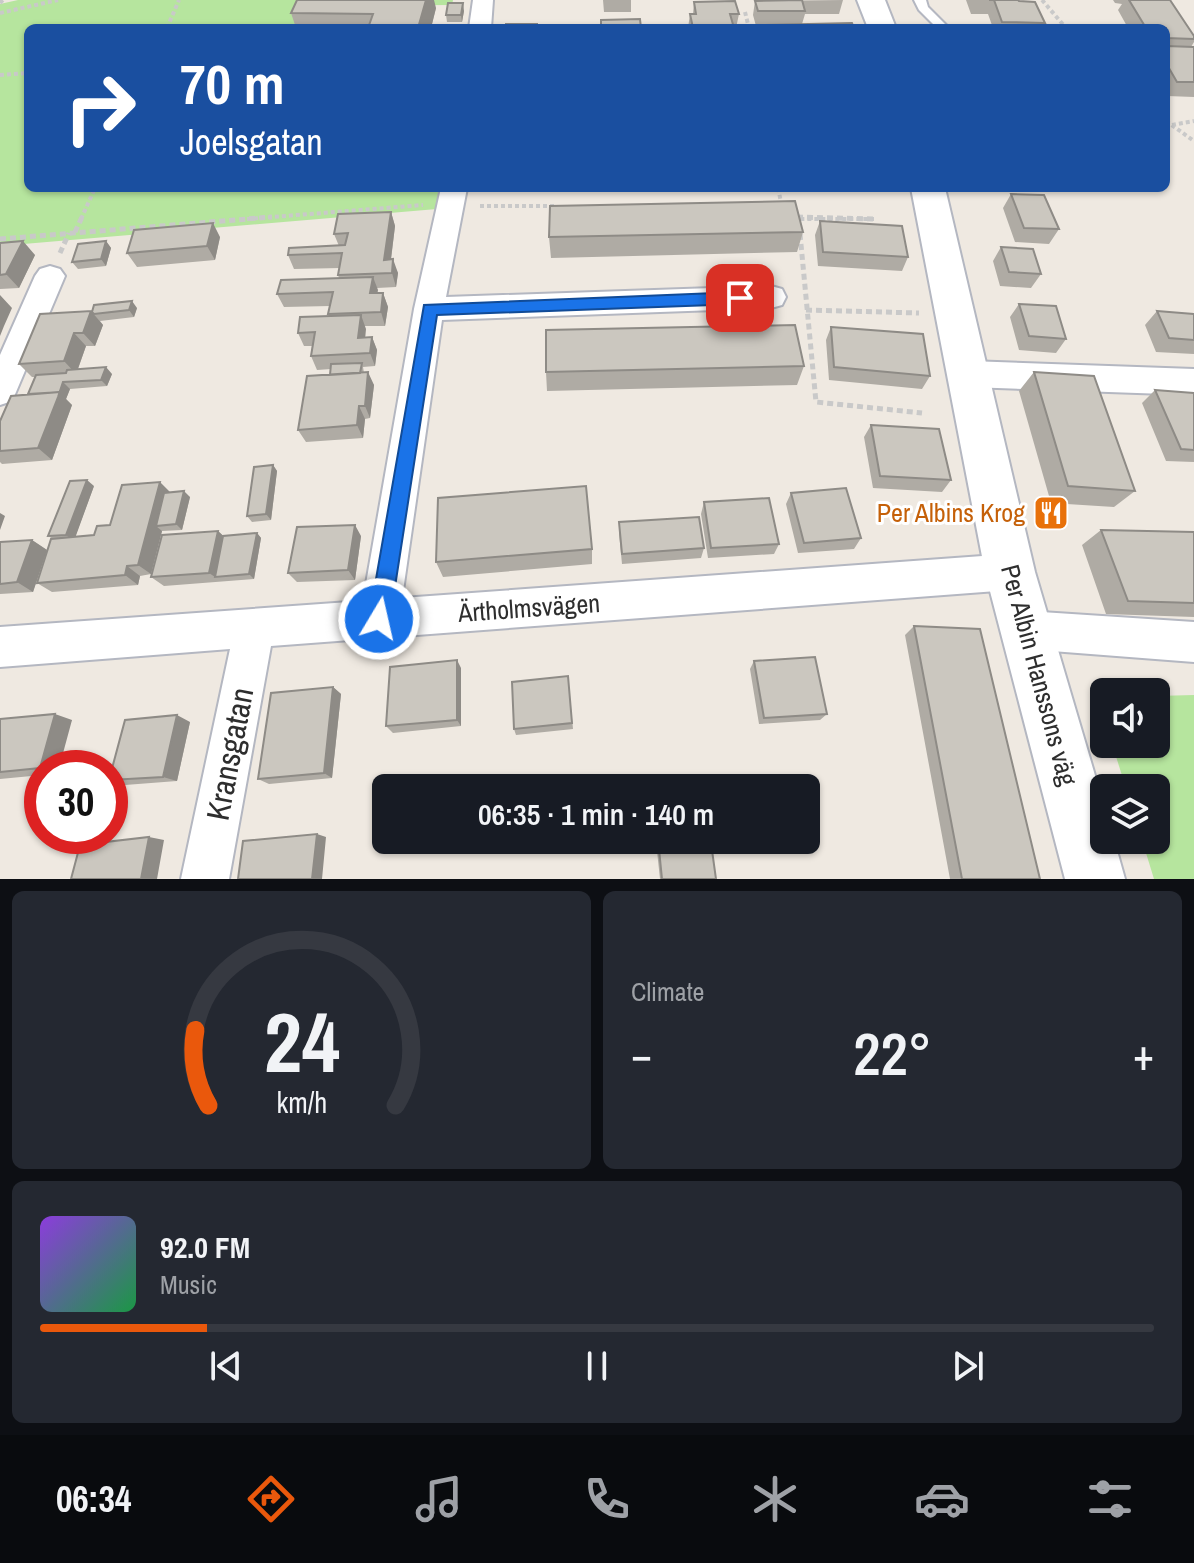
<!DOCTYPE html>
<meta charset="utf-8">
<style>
:root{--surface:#171b24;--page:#242831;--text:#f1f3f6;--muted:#9ea1a6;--line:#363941;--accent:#ea580c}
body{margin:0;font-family:"Archivo Narrow",sans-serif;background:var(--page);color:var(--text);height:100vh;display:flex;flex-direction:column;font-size:30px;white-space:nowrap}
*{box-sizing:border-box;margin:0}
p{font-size:26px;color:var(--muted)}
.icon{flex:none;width:44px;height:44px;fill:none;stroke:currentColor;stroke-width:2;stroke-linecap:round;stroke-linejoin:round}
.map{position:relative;height:879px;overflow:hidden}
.side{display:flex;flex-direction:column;gap:12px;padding:12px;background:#0d0f14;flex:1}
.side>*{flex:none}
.top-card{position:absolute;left:24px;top:24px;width:1146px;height:168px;border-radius:12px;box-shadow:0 2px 6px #0004;background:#1a4fa0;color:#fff;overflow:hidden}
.fabs{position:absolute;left:1090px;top:678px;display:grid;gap:16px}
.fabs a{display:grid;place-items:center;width:80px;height:80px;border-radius:12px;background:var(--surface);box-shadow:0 2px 6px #0004;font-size:40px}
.speed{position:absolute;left:24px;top:750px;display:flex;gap:16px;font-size:40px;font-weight:700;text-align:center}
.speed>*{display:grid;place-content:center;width:104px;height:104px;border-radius:50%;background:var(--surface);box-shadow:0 2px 6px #0004;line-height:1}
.speed .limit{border:12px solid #d22;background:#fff;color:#111}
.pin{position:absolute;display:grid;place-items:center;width:68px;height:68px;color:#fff;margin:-34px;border-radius:16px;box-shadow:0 4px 12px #0006}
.me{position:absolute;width:88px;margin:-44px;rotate:9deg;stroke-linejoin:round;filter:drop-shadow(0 0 6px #0008)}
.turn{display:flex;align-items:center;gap:28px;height:168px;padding:0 24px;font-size:36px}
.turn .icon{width:104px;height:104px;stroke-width:2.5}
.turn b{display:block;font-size:56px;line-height:68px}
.big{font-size:60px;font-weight:600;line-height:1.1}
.side .widget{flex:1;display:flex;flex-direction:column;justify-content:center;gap:12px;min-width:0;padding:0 28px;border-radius:12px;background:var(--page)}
.side .dial{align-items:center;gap:0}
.dial svg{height:208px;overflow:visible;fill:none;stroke:var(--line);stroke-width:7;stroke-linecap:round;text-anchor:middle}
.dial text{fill:var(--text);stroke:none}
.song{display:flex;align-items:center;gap:24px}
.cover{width:96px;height:96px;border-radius:12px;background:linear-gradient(135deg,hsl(270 70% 55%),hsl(140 70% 35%))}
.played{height:8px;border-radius:4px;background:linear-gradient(90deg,var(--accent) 15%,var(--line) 15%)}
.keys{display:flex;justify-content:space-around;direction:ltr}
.heat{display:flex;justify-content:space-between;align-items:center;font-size:44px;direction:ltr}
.side .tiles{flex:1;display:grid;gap:12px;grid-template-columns:1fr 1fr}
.widget:last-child{grid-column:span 2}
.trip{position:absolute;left:372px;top:774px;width:448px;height:80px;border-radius:12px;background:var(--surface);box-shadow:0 2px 6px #0004;font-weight:600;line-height:80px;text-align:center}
.tabs{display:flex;height:128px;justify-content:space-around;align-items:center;background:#090b0e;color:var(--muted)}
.tabs .icon{width:56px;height:56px}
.tabs .selected{color:var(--accent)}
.tabs b{font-size:36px;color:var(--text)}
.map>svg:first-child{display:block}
</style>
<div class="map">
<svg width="1194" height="879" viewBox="0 0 1194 879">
<rect width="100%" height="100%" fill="#efe9e1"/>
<path fill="#b6e59e" d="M18,0H453L452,5L306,6L298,28H28V188H442L437,209L0,246V4Z
M1194,695V879H1154L1142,840H1156V788H1126L1112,744H1156V696Z"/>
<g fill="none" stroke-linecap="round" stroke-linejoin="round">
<defs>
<path id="lane" d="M914,0H926L928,7L949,28H937L919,10Z"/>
<path id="street" d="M473,0H493L491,28H469Z
M441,188H467L446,297L771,286L782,289L786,297L782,305L771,308L442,320L402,598L1010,554L1023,559L1029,572L1023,585L1010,590L271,646L229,879H181L230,649L0,667V627L363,601L414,309Z
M50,266L60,269L65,276L16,392L12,401L0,405V355L35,276L40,269Z
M969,361L1194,369V395L969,387L958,383L953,374L958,365Z
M1026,611L1194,622V662L1026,649L1012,644L1006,630L1012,616Z"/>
<path id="secondary" d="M857,0H885L896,28H868Z
M911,188H945L1035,572L1104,806V840H1114L1125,879H1065L985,572Z"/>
</defs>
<use href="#lane" stroke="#b4b7c1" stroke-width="4"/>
<use href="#street" stroke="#b4b7c1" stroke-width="4"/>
<use href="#secondary" stroke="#b4b7c1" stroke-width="4"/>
<path stroke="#c9c9c9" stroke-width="4" stroke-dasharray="4 3" stroke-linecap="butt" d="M1042,0L1066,28
M0,3L3,0
M745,12L749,28
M0,13L58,0
M167,28L179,0
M0,75L28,73
M1166,121L1194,141
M1172,125L1194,121
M778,188L781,202
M480,206H554
M795,215L799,219H874
M81,219L95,188
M247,219L423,205"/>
<path stroke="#c9c9c9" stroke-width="5" stroke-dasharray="6 4" stroke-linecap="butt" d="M797,217L874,219
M75,232L82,217
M800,234L816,402L922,413
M0,239L272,217
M60,253L69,233
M806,310L919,313"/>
<use href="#lane" fill="#fff" fill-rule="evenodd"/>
<use href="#street" fill="#fff" fill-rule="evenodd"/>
<use href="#secondary" fill="#fff" fill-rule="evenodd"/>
</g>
<path fill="#afaba4" d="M603,0H631V12H604Z
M843,0L839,14H805L802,24L854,28H765L766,25L756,26L753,15L755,1Z
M966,0H1018L1045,23L1043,28H993L988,14H971Z
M1113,0H1170L1194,36V42L1191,47H1194V97L1167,96L1166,94V28H1128L1118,10L1122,4L1115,3Z
M694,2L739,14L736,28H688L690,14H693Z
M436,8L431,28H296L291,13Z
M464,11L462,22H447L446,15Z
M1011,194L1059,229L1049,244L1015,242L1003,208Z
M391,212L395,226L391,260L398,273L396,287L377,288V293H383L388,307L385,326H365V337H372L377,350L375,366L363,367L364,373L374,385L370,418L365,419L363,438L306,442L298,430L330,375L331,369L317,370L311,356L312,346H304L298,333L329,316L328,314L330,306L284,307L277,294L339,278L338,275L340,268L294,269L288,255L339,246L334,234Z
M820,221L908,257L902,271L818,266L815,235Z
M803,232L797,252L551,258L549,237Z
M220,237L215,260L137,267L127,253Z
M106,241L111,248L106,266L78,269L72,262Z
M0,243L35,255L19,288L0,289Z
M1001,247L1041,274L1031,288L1000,286L993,261Z
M1019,304L1066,339L1056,353L1019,350L1010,317Z
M137,308L134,317L100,321L103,325L95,346H86L78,369L112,374L107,386L70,389L66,399L72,405L52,460L2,464L0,462V421L28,394L36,377H32L19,364L40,314Z
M1157,311L1194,314V354L1156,352L1145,325Z
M831,327L930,376L922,389L829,380L826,340Z
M804,366L797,385L547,391L546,372Z
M1034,372L1135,491L1114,507L1051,503L1019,391Z
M1155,390L1194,393V462L1166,461L1142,403Z
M871,425L951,480L942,492L873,488L864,437Z
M273,465L277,471L271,520L252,522L247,516Z
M94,486L75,537L94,535L170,492L190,497L182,530L162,531L151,574L140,576L138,585L52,592L37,583L53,539L48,536Z
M791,493L861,538L854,549L798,553L786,504Z
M704,502L779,544L774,554L708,558L701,514Z
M619,522L704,548L701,558L622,564L619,533Z
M1101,530L1194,532V617L1106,614L1082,545Z
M218,531L223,536L257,533L261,538L254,579L164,586L151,577Z
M361,536L355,580L297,582L288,573Z
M32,540L47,550L33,592L0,594V542Z
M592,549V564L443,577L436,562Z
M914,626L1040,879H950L905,635Z
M754,661L827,714L820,720L759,724L750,669Z
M461,668V726L393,733L386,726Z
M568,676L573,729L516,735L514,729Z
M333,687L341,694L332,778L269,784L258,779Z
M0,719L72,720L42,768V775L0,779Z
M190,722L177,781L125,785L110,781Z
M659,849L716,879H660L657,851Z"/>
<path fill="#8e8b86" d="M426,0H434L436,8L431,28H418Z
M463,3L464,11L462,22L461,15Z
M391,212L395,226L389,274L384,260Z
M213,223L220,237L215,260L207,246Z
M23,241L35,255L19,288L6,274Z
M106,241L111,248L106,266L101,259Z
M393,259L398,273L396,287L392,273Z
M373,277L378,290L375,307L370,293Z
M383,293L388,307L385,326L381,312Z
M0,295L12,308L4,326L0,322Z
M132,301L137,308L134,317L129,310Z
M91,311L103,325L95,346L83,333Z
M361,315L366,329L364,351L358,338Z
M0,322L4,326L0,336Z
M74,333L86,346L76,374L64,361Z
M372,337L377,350L375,366L370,353Z
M106,367L112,374L107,386L101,380Z
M368,372L374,385L370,418L365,406Z
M63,382L70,389L66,399L72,405L52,460L38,448Z
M359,406L365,419L363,438L357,425Z
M273,465L277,471L271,520L266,514Z
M87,480L94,486L74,541L66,535Z
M160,482L171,493L156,526L162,531L151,574L138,565Z
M184,491L190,497L182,530L176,524Z
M0,513L5,516L0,530Z
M355,525L361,536L355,580L348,570Z
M218,531L229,541L215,577L209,573Z
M257,533L261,538L254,579L249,574Z
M32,540L47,550L33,592L17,582Z
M127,566L140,576L138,585L125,575Z
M457,660L461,668V726L457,720Z
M333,687L341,694L332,778L324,773Z
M55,714L72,720L59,768L42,769L40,768Z
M177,715L190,722L177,781L163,777Z
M317,834L326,837L322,879H312Z
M149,837L164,840L157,879H141Z"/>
<path fill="#cbc7bf" stroke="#8e8b86" stroke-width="2" d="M297,0H426L418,28H368L373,14L291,13Z
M802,0L805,11H758L755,1Z
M989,0H1018L1019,1L1035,2L1045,23L1002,22L994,0Z
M1129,0H1170L1194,36V39L1166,38V28H1146Z
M735,1L739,14H730L734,28H693L690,14H696L694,2Z
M448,3H463L461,15H446Z
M640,19L641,28H601V20Z
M852,23L854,28H766V25Z
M506,24H537V28H506Z
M1166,46L1194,47V82H1177L1166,63Z
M1011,194L1044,195L1059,229L1024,228Z
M795,201L803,232L549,237L550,206Z
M391,212L384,260L393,259L392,273L338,275L342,253L288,255L289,248L345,245L348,233L334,234L338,214Z
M820,221L902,226L908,257L823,252Z
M213,223L207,246L127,253L134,230Z
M23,241L6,274L0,275V243Z
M106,241L101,259L72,262L78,244Z
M1001,247L1033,249L1041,274L1009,272Z
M373,277L370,293H383L381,312L328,314L333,292L277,294L281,280Z
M132,301L129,310L94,314L92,312L94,305Z
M1019,304L1056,306L1066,339L1029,336Z
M91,311L83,333H74L64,361L19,364L40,314Z
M1157,311L1194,314V340L1169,338Z
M361,315L358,338L372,337L370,353L311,356L315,332L298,333L300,317Z
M795,325L804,366L546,372V330Z
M831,327L923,334L930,376L834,367Z
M362,363L360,373L330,375L331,364Z
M106,367L101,380L63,382L58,397L60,392L28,394L36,375L66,373L67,370Z
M368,372L365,406H359L357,425L298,430L307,376Z
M1034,372L1094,376L1135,491L1068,486Z
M1155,390L1194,393V450L1181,449Z
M60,392L38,448L0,451V421L11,396Z
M871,425L939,429L951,480L880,476Z
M273,465L266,514L247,516L254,467Z
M87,480L66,535L48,536L70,481Z
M160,482L138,565L127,566L125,575L37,583L51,539L94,535L97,526L110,525L122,485Z
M586,486L592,549L436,562L438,498Z
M846,488L861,538L804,543L791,493Z
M184,491L176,524L156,526L164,493Z
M769,498L779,544L711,548L704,502Z
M699,517L704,548L622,554L619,522Z
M355,525L348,570L288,573L297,527Z
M1101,530L1194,532V603L1128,601Z
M218,531L209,573L151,577L162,535Z
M257,533L249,574L215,577L223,536Z
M32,540L17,582L0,584V542Z
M914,626L980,629L1040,879H962Z
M815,657L827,714L764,718L754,661Z
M457,660V720L386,726L390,667Z
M568,676L572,723L514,729L512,682Z
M333,687L324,773L258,779L271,693Z
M55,714L40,768L0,772V719Z
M177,715L163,777L110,780V776L125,720Z
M317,834L312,879H238L243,841Z
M149,837L141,879H71L80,845Z
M711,843L716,879H662L659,849Z"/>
<path fill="#1a73e8" stroke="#114b97" stroke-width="2" d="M740,292L748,298L740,304L437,315L390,619L387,626L379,629L372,626L369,619L424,305Z"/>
<defs>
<symbol id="restaurant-square" viewBox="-11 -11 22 22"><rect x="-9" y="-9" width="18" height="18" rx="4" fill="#e8710a" stroke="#fff"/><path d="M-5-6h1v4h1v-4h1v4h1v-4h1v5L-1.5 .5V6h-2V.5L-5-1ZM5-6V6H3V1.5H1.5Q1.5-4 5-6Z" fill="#fff"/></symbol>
</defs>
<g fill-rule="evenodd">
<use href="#restaurant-square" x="1031" y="493" width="40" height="40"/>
</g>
<g text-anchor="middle" stroke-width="6" stroke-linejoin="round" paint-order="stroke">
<g font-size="26" fill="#c56008" stroke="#fff" text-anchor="end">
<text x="1025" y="522">Per Albins Krog</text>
</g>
<g font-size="26" fill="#2e2e2e" stroke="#fff">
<text transform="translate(529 608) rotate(-4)" y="9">Ärtholmsvägen</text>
<text transform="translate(1039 675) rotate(75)" y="9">Per Albin Hanssons väg</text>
</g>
<g font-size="32" fill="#2e2e2e" stroke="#fff">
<text transform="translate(230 754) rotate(-79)" y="11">Kransgatan</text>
</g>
</g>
</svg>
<div class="fabs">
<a><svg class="icon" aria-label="sound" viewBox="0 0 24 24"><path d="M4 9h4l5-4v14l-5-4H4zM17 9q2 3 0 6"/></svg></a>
<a><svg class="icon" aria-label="layers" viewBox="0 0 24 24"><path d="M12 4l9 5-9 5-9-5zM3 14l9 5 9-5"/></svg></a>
</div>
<div class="speed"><div class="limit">30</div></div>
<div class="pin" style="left:740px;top:298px;background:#d93025"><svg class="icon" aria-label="arrive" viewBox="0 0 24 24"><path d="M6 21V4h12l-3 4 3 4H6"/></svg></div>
<svg class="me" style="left:379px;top:619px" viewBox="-20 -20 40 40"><circle r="17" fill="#1a73e8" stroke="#fff" stroke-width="3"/><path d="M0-11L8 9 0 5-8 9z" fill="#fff"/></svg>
<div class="trip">06:35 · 1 min · 140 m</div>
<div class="top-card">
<div class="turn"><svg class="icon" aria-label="right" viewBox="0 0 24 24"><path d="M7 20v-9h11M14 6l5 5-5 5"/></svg><div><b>70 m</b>Joelsgatan</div></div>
</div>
</div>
<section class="side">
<div class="tiles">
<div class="widget dial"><svg viewBox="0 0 100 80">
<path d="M14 69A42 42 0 1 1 86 69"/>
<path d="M14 69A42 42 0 0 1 9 40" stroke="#ea580c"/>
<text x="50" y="56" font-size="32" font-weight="700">24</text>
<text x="50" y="72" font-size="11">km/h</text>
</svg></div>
<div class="widget"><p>Climate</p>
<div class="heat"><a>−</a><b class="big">22°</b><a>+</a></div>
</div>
<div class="widget">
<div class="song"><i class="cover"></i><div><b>92.0 FM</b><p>Music</p></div></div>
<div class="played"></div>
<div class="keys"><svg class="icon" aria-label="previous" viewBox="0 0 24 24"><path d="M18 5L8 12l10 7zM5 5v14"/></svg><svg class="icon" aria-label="pause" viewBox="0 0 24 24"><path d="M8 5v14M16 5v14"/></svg><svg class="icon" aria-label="next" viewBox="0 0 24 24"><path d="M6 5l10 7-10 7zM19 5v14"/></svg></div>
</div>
</div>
</section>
<nav class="tabs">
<b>06:34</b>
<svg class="icon selected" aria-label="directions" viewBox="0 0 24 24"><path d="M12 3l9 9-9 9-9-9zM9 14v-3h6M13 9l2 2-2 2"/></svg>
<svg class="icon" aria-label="music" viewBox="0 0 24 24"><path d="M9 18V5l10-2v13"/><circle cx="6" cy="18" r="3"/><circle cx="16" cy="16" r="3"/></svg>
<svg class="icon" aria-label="phone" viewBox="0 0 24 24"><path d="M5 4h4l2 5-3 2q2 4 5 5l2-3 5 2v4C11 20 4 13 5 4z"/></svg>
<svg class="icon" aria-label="climate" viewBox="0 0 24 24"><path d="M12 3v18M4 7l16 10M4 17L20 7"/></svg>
<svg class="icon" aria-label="car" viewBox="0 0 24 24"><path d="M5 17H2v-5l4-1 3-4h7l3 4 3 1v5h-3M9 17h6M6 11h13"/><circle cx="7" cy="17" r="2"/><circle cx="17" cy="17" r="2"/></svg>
<svg class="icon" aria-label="filters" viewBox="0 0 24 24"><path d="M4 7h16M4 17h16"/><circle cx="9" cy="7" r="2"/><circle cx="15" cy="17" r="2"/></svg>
</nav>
